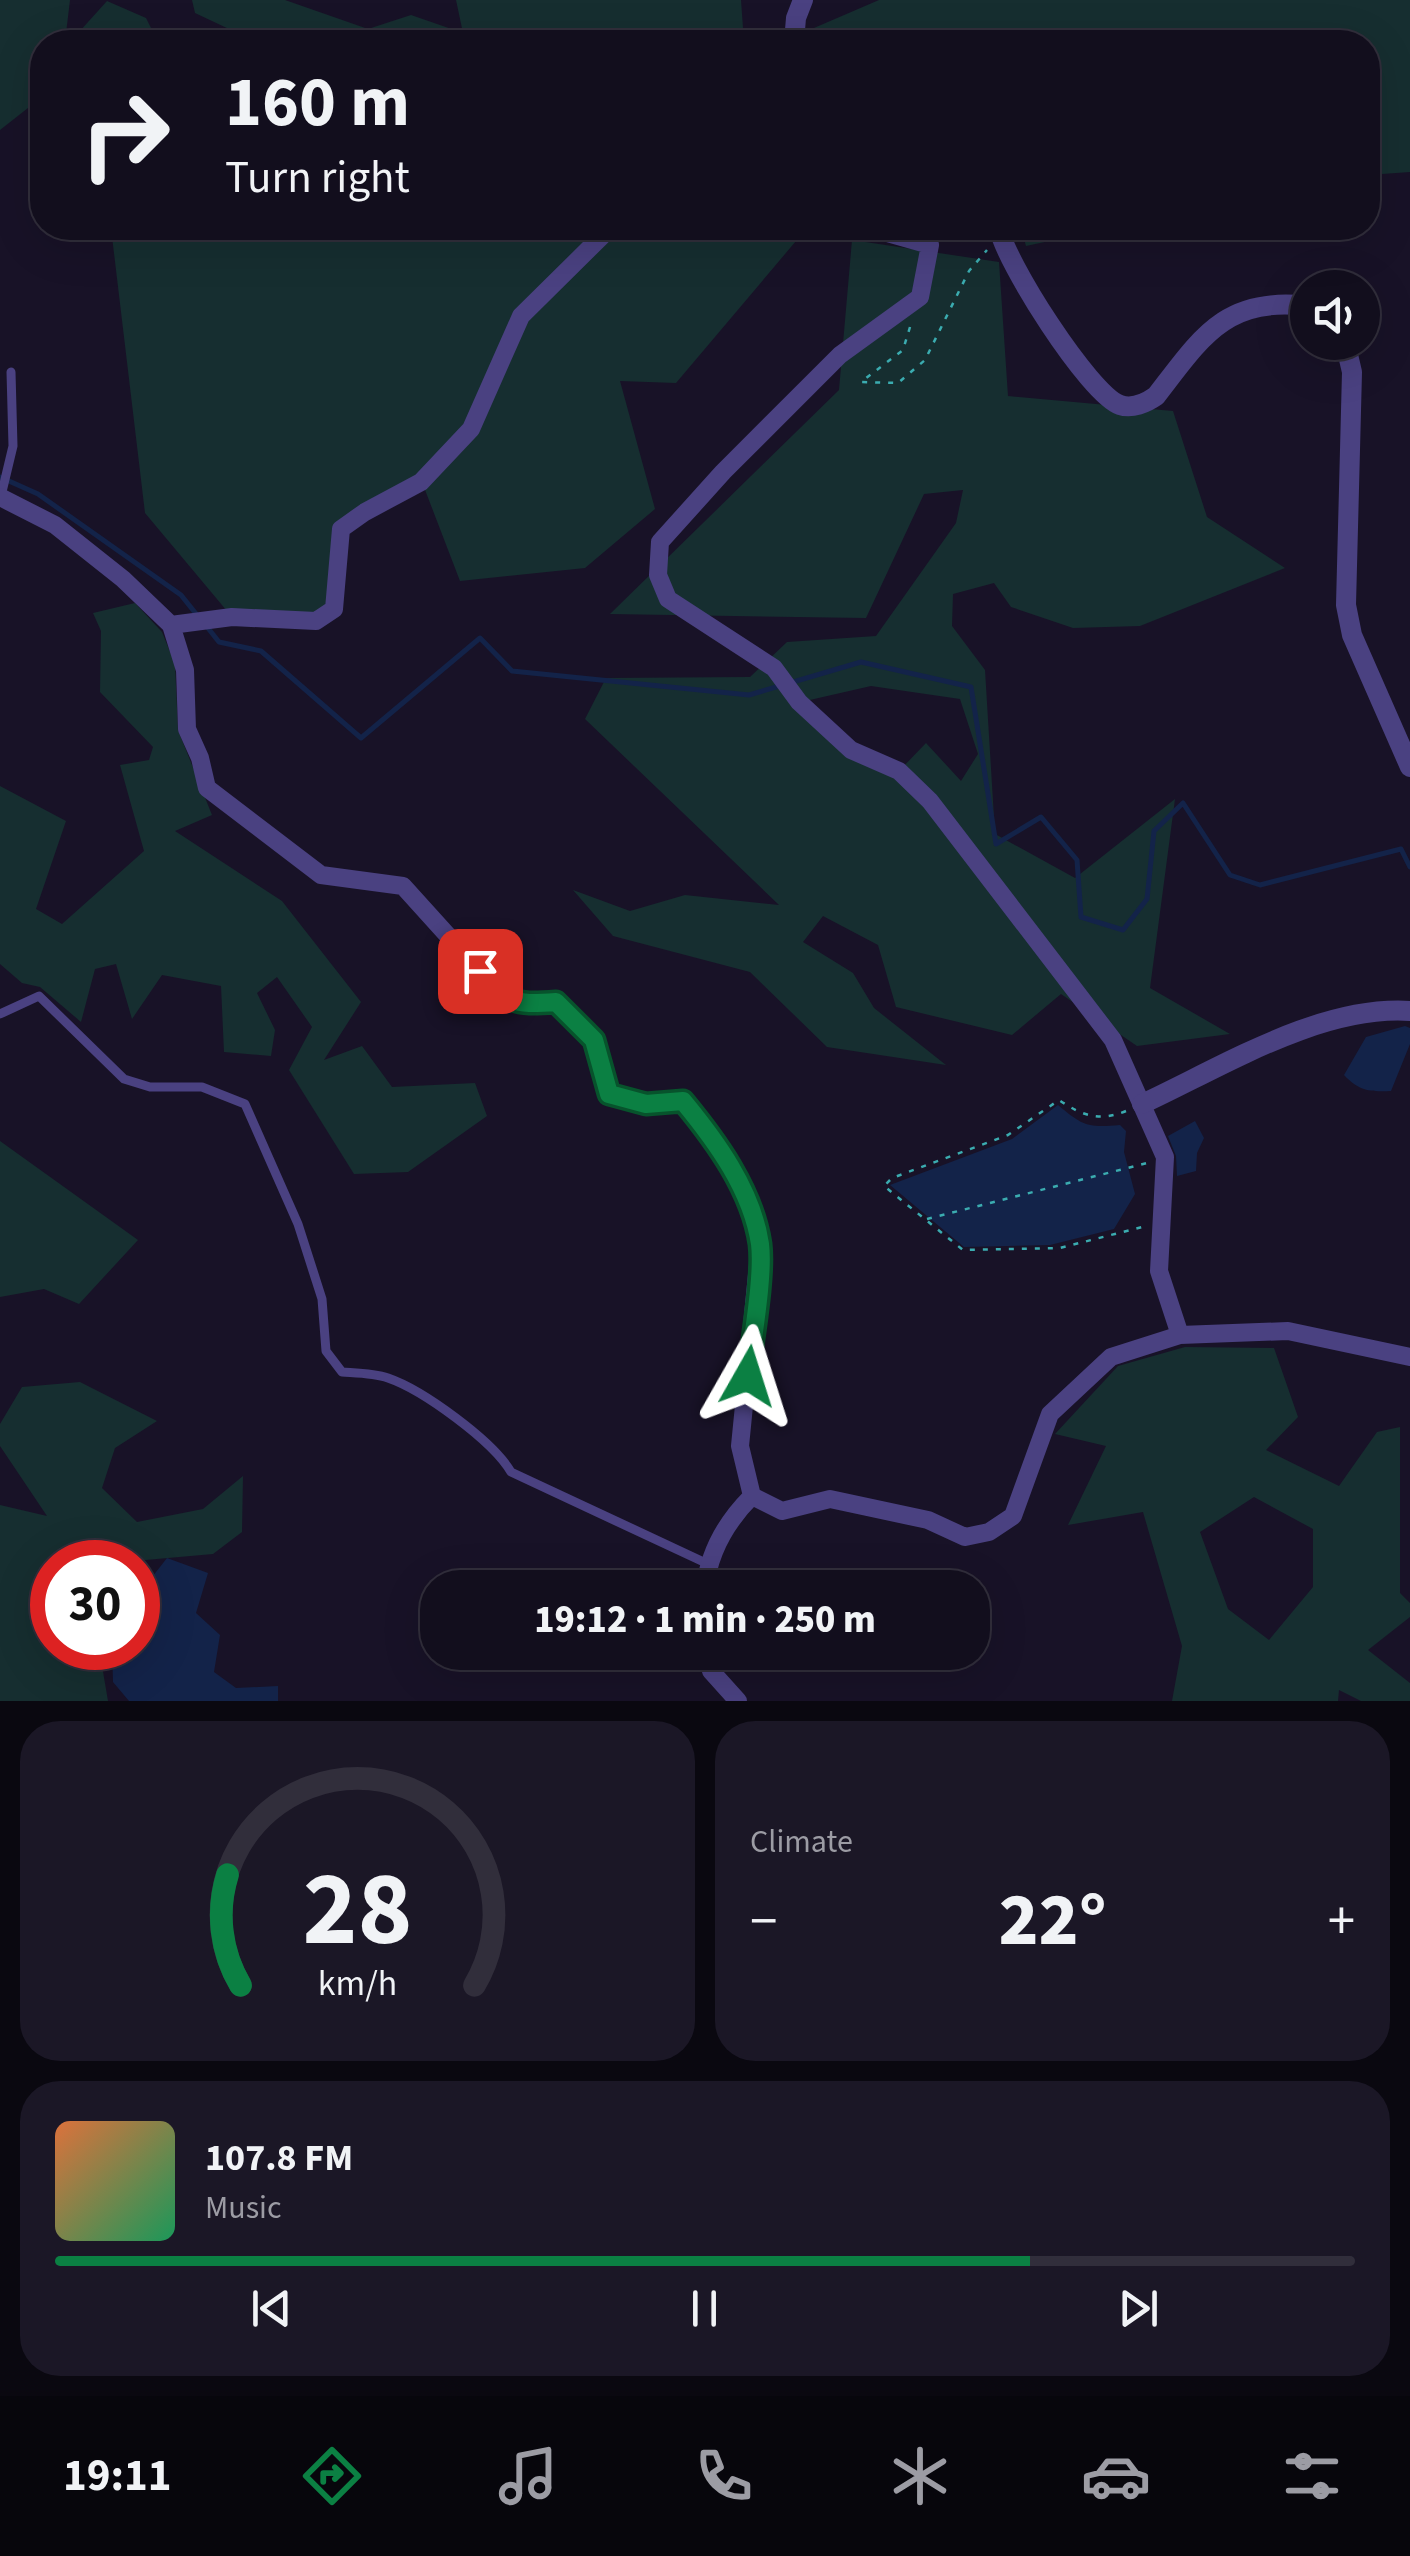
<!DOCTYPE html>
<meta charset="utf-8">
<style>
:root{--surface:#120e1d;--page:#1b1726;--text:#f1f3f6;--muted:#9c9ca4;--line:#312e3b;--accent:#0b8043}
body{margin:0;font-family:"Source Sans 3",sans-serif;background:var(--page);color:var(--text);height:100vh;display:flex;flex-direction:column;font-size:38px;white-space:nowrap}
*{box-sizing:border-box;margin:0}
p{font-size:32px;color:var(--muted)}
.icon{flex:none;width:55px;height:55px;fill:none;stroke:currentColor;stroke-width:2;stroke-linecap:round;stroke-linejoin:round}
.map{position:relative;height:1701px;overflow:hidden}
.panel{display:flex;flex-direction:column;gap:20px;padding:20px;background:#0a0810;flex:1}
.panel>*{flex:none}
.banner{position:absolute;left:30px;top:30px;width:1350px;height:210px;border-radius:40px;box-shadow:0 10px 40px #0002,0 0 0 2px var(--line);background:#120e1d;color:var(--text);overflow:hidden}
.fabs{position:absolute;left:1290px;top:270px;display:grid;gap:20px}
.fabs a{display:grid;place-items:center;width:90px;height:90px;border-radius:50%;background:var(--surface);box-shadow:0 10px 40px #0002,0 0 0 2px var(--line);font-size:50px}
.speed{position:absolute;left:30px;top:1540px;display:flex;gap:20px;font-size:50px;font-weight:700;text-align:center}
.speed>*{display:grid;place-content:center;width:130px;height:130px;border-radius:50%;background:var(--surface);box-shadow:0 10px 40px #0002,0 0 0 2px var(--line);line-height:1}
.speed .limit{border:15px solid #d22;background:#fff;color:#111}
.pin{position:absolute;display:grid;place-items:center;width:85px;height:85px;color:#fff;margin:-42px;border-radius:20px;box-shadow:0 5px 15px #0006}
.me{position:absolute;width:110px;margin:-55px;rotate:6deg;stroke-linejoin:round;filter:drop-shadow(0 0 8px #0008)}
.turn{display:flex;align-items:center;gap:35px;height:210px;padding:0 30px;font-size:45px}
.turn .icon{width:130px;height:130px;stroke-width:2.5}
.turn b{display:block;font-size:70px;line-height:85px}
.big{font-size:75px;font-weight:800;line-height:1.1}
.panel .widget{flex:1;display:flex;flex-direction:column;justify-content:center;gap:15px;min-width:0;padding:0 35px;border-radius:40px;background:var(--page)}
.panel .dial{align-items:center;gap:0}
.dial svg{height:260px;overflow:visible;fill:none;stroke:var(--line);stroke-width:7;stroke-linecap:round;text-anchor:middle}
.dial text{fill:var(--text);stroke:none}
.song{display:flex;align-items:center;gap:30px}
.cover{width:120px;height:120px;border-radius:15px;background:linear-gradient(135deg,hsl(20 70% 55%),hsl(150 70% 35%))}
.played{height:10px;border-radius:5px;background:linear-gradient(90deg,var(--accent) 75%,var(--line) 75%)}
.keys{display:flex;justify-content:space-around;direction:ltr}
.heat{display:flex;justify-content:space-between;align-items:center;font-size:55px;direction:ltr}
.panel .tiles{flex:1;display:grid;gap:20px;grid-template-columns:1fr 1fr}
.widget:last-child{grid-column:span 2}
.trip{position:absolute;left:420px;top:1570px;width:570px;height:100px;border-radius:40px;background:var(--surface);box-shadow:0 10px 40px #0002,0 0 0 2px var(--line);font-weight:800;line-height:100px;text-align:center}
.dock{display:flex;height:160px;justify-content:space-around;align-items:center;background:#07060c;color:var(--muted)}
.dock .icon{width:70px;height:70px}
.dock .on{color:var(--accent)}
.dock b{font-size:45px;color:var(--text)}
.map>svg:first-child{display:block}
</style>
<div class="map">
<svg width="1410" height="1701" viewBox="0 0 1410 1701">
<rect width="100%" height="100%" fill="#181227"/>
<path fill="#162e30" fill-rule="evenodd" d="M0,0H70L65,42H42V97L0,130Z
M192,0H285L368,29L411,15L463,33L456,0H741L744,42H247L246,37L195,13Z
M879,0H1410V172L1368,175V42H811L807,31Z
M107,1L146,18L158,42H70Z
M111,228H807L676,383L620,381L655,509L585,568L460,581L422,482L342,529L334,609L316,621L232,617L145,513Z
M1021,228H1110L1026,246Z
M852,240L999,262L1008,396L1173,411L1207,517L1285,568L1140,626L1073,628L1011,607L994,583L953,594L952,626L985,670L995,834L1075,878L1175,799L1150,988L1230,1034L1137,1046L1061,994L1012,1035L896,1007L878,945L823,916L803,942L853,973L874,1008L946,1065L827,1047L750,972L613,936L573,890L630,911L685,895L779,905L585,719L606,678L750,677L787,642L876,636L956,523L963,490L924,494L866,618L610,614L839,390ZM871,686L960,699L978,754L961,781L926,743L899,771L851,750L801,702Z
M135,603L162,632L175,664L178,730L212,815L175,831L282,901L361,1002L324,1060L362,1046L392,1087L475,1083L487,1116L408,1172L354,1174L289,1070L312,1027L277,977L257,993L275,1030L271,1056L224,1052L221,986L162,975L132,1019L116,964L95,969L81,1022L40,987L22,983L0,964V786L66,821L36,909L62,924L144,851L120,765L149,760L153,747L100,692L101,631L93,613Z
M0,1141L138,1240L79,1304L44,1289L0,1297Z
M1185,1347L1274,1348L1298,1417L1266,1450L1339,1486L1377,1432L1400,1427V1593L1410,1603V1617L1368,1650L1410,1683V1701H1361L1339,1690L1338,1701H1172L1182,1646L1143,1512L1068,1525L1106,1446L1055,1434L1118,1366ZM1254,1497L1313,1529V1587L1269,1640L1228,1609L1200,1532Z
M80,1382L157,1421L115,1448L102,1488L137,1522L203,1509L243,1476L242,1532L213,1554L123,1562H52V1648H99L108,1701H0V1505L47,1516L0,1446V1424L22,1387Z"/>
<path fill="#132349" d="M1405,1026L1410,1028V1044L1391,1091C1370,1092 1359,1091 1344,1075L1366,1037Z
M1058,1105C1083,1126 1088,1128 1120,1125L1126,1131L1124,1152L1135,1194L1114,1229L1050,1245L964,1247L890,1185L1012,1139Z
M1195,1121L1204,1138L1197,1153L1196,1171L1177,1176L1176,1156L1168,1136Z
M167,1558L208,1573L196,1613L220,1635L214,1672L236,1688L278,1686V1701H129L113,1682L112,1648H138V1595Z"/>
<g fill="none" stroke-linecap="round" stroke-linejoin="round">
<path stroke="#132349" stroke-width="5" d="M0,477L38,494L181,595L197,615
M204,623L219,642L261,651L361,738L480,638L512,671L749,695L861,662L971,687L996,844L1041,817L1077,860L1081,917L1123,930L1147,899L1154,831L1183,803L1230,875L1260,885L1401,849L1410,867"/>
<path stroke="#3bacb0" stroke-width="2.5" stroke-dasharray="5 8" stroke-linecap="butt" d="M910,327L903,350L861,382L898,383L925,360L969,271L987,250
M1126,1111C1099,1122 1083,1116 1059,1100L1008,1135L892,1178L884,1186L963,1250L1060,1248L1146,1226
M927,1219L1147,1163"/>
<path stroke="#4a4181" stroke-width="9" d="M1,496L13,446L11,372
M0,1014L39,996L124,1079L150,1087H202L245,1104L298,1224L322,1299L326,1351L342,1372C357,1373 374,1373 388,1378C423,1390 493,1441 511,1472L708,1564"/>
<path stroke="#4a4181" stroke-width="18" d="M870,228L930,245L920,297L840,355L723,472L660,542L658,575L668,599L774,668L799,702L851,750L899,771L930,801L1113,1040L1165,1157L1159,1271L1180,1335L1288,1331L1410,1357
M0,497L55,525L123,579L171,625L185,670L187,729L200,758L207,788L321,875L403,886L506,1000L529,1004L556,1002L594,1040L609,1094L646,1104L683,1101L719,1145L745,1199L760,1244L740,1446L752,1496C726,1522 709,1551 705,1588
M171,625L232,617L316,621L334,609L341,529L365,512L421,482L471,429L521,316L610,228
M752,1496L782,1511L830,1499L928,1520L965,1537L989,1532L1013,1516L1050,1414L1111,1357L1180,1335
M707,1652L711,1671L738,1701"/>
<path stroke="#4a4181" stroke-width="20" d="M794,42L796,18L803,0
M999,228C1004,260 1089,394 1120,405C1132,409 1146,403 1156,396C1201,338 1225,296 1308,306
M1345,342L1352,372L1346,605L1352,635L1410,767
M1142,1104C1222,1067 1320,1005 1410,1011"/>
</g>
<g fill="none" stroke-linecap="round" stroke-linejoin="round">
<defs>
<path id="route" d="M480,971C509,1003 511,1005 556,1002L594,1040L609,1094L646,1104L683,1101C716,1141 752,1190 760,1244C764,1276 752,1341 748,1376"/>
</defs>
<use href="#route" stroke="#07532c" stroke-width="25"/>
<use href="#route" stroke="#0b8043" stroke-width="18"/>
</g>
</svg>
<div class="fabs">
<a><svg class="icon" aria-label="sound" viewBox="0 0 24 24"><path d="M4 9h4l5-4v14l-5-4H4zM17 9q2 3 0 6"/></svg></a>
</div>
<div class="speed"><div class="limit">30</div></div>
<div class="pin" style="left:480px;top:971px;background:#d93025"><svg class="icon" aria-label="arrive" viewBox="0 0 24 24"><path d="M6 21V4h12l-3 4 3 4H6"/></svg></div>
<svg class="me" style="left:748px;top:1376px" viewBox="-20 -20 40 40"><path d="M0-17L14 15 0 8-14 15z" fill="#0b8043" stroke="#fff" stroke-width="4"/></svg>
<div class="trip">19:12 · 1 min · 250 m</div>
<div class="banner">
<div class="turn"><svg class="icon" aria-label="right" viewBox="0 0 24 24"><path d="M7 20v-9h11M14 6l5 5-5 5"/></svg><div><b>160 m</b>Turn right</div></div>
</div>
</div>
<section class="panel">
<div class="tiles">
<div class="widget dial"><svg viewBox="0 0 100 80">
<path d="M14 69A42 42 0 1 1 86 69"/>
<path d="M14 69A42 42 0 0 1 10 35" stroke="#0b8043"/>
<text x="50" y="56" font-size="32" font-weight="700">28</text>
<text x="50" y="72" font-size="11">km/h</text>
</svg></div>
<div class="widget"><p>Climate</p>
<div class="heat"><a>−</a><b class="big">22°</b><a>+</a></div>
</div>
<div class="widget">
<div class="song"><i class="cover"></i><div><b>107.8 FM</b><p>Music</p></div></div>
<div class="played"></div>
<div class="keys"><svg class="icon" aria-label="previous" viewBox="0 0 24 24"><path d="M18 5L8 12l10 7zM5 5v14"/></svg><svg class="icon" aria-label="pause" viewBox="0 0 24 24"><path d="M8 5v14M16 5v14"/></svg><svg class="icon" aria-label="next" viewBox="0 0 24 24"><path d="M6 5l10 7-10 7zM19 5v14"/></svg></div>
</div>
</div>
</section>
<nav class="dock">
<b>19:11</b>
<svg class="icon on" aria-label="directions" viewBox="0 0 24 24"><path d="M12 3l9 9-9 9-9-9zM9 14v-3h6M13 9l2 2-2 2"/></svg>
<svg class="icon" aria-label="music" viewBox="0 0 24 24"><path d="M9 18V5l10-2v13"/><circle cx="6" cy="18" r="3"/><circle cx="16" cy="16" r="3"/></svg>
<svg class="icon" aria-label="phone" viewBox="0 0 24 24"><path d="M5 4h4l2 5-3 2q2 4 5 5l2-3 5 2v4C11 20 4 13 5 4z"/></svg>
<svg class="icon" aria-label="climate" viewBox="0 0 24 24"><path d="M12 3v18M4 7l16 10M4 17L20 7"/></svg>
<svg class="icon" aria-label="car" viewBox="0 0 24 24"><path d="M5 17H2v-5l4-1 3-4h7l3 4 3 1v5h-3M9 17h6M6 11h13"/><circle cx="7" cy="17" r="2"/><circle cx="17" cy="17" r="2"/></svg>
<svg class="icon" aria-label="filters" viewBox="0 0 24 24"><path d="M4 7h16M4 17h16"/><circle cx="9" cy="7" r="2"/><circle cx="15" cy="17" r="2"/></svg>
</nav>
